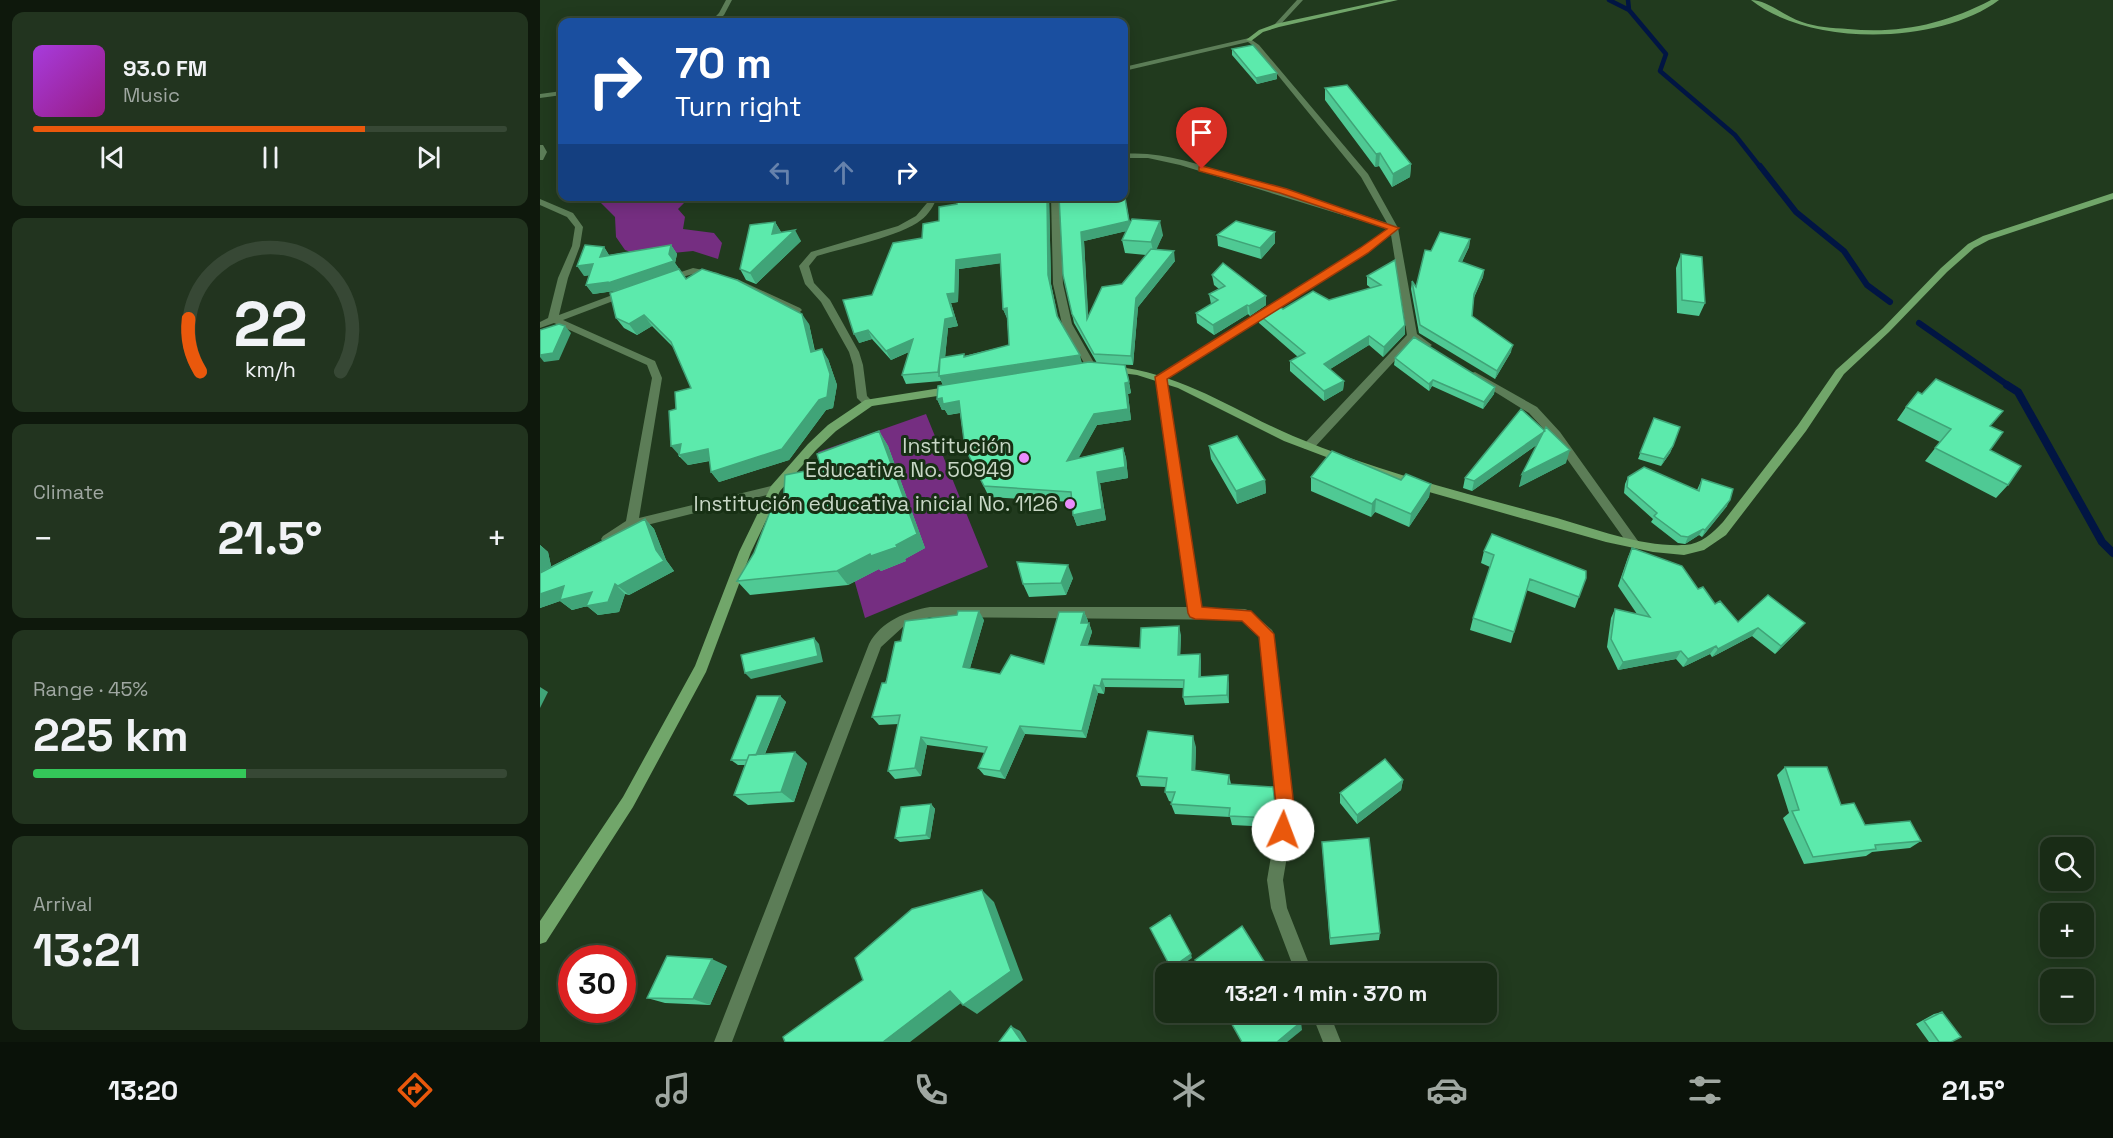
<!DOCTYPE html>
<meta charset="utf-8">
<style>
:root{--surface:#192c16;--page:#22341f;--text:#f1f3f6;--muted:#9fa7a1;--line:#374835;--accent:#ea580c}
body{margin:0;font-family:"Space Grotesk",sans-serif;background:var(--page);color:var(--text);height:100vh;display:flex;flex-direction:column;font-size:22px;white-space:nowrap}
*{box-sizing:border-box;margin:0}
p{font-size:20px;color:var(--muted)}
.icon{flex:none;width:33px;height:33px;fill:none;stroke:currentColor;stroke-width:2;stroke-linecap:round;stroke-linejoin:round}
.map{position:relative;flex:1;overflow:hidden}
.drawer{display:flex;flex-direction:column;gap:12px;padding:12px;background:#0e180c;width:540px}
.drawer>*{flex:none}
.top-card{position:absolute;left:18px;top:18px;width:570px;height:183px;border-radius:12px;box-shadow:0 3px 15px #0003,0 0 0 2px var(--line);background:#1a4fa0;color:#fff;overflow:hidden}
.buttons{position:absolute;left:1500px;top:837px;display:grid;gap:12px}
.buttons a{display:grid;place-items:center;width:54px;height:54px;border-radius:12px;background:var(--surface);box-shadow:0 3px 15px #0003,0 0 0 2px var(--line);font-size:30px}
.speed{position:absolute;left:18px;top:945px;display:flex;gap:12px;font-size:30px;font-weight:700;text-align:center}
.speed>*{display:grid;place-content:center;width:78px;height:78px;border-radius:50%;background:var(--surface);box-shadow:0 3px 15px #0003,0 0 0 2px var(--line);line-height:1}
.speed .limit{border:9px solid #d22;background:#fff;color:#111}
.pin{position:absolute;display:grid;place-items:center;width:51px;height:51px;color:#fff;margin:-62px -26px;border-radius:50% 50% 50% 0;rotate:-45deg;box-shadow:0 0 6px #0007}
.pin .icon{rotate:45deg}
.me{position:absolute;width:66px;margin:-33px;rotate:2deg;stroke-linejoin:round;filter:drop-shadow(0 0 4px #0008)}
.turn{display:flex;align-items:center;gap:21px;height:126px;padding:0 18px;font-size:27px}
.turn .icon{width:78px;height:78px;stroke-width:2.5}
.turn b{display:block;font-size:42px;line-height:51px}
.lanes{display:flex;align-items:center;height:57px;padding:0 18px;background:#0003;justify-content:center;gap:30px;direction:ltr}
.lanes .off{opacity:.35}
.big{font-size:45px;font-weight:600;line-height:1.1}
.drawer .card{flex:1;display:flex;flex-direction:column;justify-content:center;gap:9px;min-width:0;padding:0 21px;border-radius:12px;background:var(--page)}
.drawer .dial{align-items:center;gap:0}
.dial svg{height:156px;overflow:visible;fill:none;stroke:var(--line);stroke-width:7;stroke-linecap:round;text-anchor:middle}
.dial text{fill:var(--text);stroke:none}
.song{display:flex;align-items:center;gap:18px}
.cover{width:72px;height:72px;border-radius:9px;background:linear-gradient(135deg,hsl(280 70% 55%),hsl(310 70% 35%))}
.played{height:6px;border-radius:3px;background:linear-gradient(90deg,var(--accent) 70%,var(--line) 70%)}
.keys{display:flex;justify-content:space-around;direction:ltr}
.heat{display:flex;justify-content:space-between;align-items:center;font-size:33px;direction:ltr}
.charge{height:9px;border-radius:4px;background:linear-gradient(90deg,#34c759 45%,var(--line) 0)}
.trip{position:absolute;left:615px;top:963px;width:342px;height:60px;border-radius:12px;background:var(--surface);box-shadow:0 3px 15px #0003,0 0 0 2px var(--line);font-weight:600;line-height:60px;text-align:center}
.tabs{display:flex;height:96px;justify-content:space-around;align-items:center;background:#0a1209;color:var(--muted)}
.tabs .icon{width:42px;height:42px}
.tabs .on{color:var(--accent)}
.tabs b{font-size:27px;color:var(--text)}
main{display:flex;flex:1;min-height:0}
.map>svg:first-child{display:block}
</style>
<main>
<section class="drawer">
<div class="card">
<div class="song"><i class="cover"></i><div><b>93.0 FM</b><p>Music</p></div></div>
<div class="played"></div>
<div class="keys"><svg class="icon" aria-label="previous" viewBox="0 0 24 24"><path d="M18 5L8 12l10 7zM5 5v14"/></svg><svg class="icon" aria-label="pause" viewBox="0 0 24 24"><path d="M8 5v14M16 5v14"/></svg><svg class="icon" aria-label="next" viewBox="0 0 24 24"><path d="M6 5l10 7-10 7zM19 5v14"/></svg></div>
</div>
<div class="card dial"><svg viewBox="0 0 100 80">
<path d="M14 69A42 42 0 1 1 86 69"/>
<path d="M14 69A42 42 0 0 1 8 42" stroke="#ea580c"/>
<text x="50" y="56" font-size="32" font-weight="700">22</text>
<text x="50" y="72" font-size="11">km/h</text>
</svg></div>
<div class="card"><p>Climate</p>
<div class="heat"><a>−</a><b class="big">21.5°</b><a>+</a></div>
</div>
<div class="card"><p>Range · 45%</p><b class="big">225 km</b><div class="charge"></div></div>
<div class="card"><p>Arrival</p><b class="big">13:21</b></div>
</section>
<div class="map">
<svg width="1573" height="1042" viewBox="0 0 1573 1042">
<rect width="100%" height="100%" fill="#213a1e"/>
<path fill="#752e81" d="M55,197H137L144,203L138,209L145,217L143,229L174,233L182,243L178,259L153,251L102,256L85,250L76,237L75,217Z
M386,414L448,567L325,618L278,452Z"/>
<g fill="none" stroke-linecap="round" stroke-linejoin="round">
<path stroke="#011543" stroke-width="4.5" d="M1069,0L1089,10
M1088,0L1089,10L1126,54L1120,71L1195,135L1221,168"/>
<path stroke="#011543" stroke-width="6" d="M1220,166L1256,212L1304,251L1327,285L1350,302
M1379,323L1469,386"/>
<path stroke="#011543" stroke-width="8" d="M1467,385L1478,392L1562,542L1573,553"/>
<path fill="#5c7d57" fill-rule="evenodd" d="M186,0H192L184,15L176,22H170L179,13Z
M757,0H763L739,26H735V24Z
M709,38L719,45L828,174L858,228L877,334L892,345L887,348L873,341L773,449H765L763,446L765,443L867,335L851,235L827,253L626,378L661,608L705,609L710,611L732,630L734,634L754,815L743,880L747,908L773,974H756L731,908L727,880L738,815L721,637L702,620L390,617L364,626L341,647L192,1042H174L329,644C341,621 367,611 390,607H648L616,377L821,249L848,229L640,165L608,158H584V154C621,151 657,164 692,175C744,190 795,206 847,223L821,177L715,47L708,42L584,71V67Z
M22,91V95L0,98V94Z
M0,145H3L7,152L3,160H0Z
M389,196H397C395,205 388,215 381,220C362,236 303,248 277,256L269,266L274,283L290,300L319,352L323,365L327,396L334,403L333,406H325L317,398L313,365L309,352L281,302L265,284L259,266L271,252L358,226L376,216L387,203Z
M511,196H519L523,284L532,324L557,368L552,371L548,370L522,324L513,284Z
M0,199L33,213L43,227L40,246L28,278L19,315L83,291H89V295L23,320L115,361L122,378L99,518L235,485L239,486L241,489L239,492L95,528L71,542H63L61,539L63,536L86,521L112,378L107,365L14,323L0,328V322L8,318L18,278L32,246L35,227L27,217L0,205Z
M153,268L178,273L180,275L175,278L153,274L128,281L123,278Z
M197,279L260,308L262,310L260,312H254L194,284L192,282Z
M935,372L997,407L1020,432L1098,541L1100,544L1098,547H1090L1012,438L989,413L931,377L930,375L931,373Z
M771,1012H789L801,1042H783Z"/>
<path fill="#71a66a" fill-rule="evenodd" d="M846,0H858L739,27L723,32L711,41L706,40L719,30L735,24Z
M1211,0C1228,0 1245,17 1262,22C1276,27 1292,28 1308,29C1360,34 1405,24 1451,0H1459C1399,45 1270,47 1211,0Z
M1573,193V199L1449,240L1434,248L1407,272L1349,332L1304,374L1266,431L1186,535L1164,550L1144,555L1113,552L1066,542L882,490L810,466L744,441L638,388L597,375L573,372L568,369L573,366C646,375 688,408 753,436C838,472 928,494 1017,518C1058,530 1102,547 1145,545C1161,544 1173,533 1183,522L1258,425L1296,370L1343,328L1401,268L1428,244L1443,236Z
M413,386L417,387L418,390L417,393L332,406L296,431L276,450L240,491L211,552L166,672L93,807L6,942L0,944V921L83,797L155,666L199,552L231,486L268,444L288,425L325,400Z"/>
</g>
<path fill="#4fc994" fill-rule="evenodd" d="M692,49L737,73V79L717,84L692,55Z
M785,88L871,164L870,177L852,187L839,166L835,167L785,100Z
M584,192L590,224L623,235L616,249L635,261L598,307L593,365L566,364L588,376L591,393L588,394L591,420L557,425L538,458L583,448L586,458L588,478L560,483L566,520L537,526L533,515L532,502L449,497L425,448L420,413L408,415L405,410H402L397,399L403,385L401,381L366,384L362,375L369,352L351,360L332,339L319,343L332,295L382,238L399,221L417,204V196H509L511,284L518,318L542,363H557L534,323L532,314L519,196ZM586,231L582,240L585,253L606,255L582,284L548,316L544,241ZM460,263L463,309L467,318L469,345L424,356L405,358L408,328L418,326L411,303L418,302L419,269Z
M235,222L241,232L261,241L216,284L206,280L200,269Z
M735,232V243L721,259L678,246L677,235Z
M930,239L929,247L922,262L944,270L943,277L933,300L932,316L971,352L955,379L879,333L871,289L872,281L876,287L891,251Z
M131,245L137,254L135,263L146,279L269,324L275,351L288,359L297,385L293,408L286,410L249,460L179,482L171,472L170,461L148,465L140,457H139L136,409L151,388L133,347L112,326L97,335L84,328L76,318L74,291L53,294L46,285L49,275L44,276L64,247L69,255Z
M1141,254L1165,303L1159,316L1137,313L1136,268Z
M855,260L865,325V334L843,357L829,345L790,369L804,381L803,390L784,401L750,371V361L758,357L719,323L718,314L789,300L831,288L827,285V276Z
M672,275L726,296V305L710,316L708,314L674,335L657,323L656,313L671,304L669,294L679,289L674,285Z
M855,358L955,387L954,394L943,409L892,386L889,391L854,365Z
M1366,407L1450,426V450L1468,485L1456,498L1385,461L1400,442L1357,420Z
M981,409L1026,463L979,487L998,444L932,491L923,488L925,478Z
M1114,418L1133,446L1130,453L1121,466L1098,459Z
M339,431L348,446L385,548L365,559L366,561L341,571L339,569L308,585L210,595L197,581L243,509L281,468Z
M669,446L725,480L726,493L697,504L671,459Z
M771,477L861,480L891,484L889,497L869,527L835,512L831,517L771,491Z
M1088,477L1157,490L1162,479L1187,506L1162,537L1159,535L1145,544L1138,543L1111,522L1113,519L1084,493L1085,484Z
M105,519L114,529L126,560L134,571L89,595L85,594L79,612L58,615L47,606L32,610L20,601L0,608V545L8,552L11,566L4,570Z
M952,534L1039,597L1035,608L986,590L971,643L930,630L933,618L950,567L941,563L944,551Z
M1092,548L1158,589L1175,604L1198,622L1258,631L1235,654L1212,636L1172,657L1170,654L1143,667L1136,659L1078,670L1067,647L1071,618L1075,609L1097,614L1078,586L1088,557Z
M533,578L526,595L489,597L483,584Z
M544,612L548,621L547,623H549L552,632L547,646L600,648L641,635L640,655L660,654L661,663V676L689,683V703L645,705L643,697V688L565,687L564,694L558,693L546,738L485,734L465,779L444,775L438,768L445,753L387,745L381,776L355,779L348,771L359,724L339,725L332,717L361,641L444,620L430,668L460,674L504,664Z
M240,696L246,702L225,754L267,763L254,802L208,805L194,795L205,765H198L191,760Z
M656,747L655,770L689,775L691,784L736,815L734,827L692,825L690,817L635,814L631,804L632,802L629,801L625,792L626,787L601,786L597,776Z
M1245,767L1301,805L1325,825L1381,841L1370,848L1332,852L1326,856L1264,864L1243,818L1249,813L1237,775Z
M863,780L861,790L817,824L800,803V793Z
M391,804L395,809L390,839L360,842L355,838Z
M782,842L840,933L839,940L790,945Z
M187,966L170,1005L125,1003L107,998Z
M1402,1012L1411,1042H1389L1376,1024L1394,1014Z"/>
<path fill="#40a478" d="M737,73V79L717,84L716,78Z
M840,153L839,166L835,167L836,154Z
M871,164L870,177L852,187L853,174Z
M584,192L591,230L544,241L549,328L547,319L541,232Z
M507,196H509L511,284L520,325L508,275Z
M620,221L623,235L614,255L611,242Z
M235,222L241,232L232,234Z
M255,230L261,241L216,284L210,273Z
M735,232V243L721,259L720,248Z
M930,239L929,247L918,269L919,261Z
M131,245L137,254L135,263L140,270L74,291L53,294L46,285L68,282L129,254Z
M64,247L70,257H60Z
M634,251L635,261L598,307L593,365L591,356L596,298Z
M460,254L463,263L419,269L418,302L411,303L418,326L408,328L403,376L540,355L542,364L403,386L398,372L407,294L416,260Z
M53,264L60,274L44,276L37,266Z
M944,270L943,277L932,301L934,294Z
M726,296V305L710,316L709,306Z
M707,305L708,314L674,335L673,325Z
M467,308L470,317L467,318L463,309Z
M262,314L269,324L277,363L271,352Z
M104,315L112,326L97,335L89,324Z
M865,325V334L843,357L844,347Z
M25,326L31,333L19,360L4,362L0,357V355Z
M328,330L332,339L319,343L314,334Z
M829,336V345L784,373V364Z
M373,339L377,348L351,360L346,351Z
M973,345L971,352L955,379L957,371Z
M282,349L288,359L297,385L293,408L286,410L249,460L179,482L171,472Z
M585,365L591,393L588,394L591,420L557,425L531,472L527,461L554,414L585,383Z
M893,380L892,386L889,391V384Z
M804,381L803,390L784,401V391Z
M955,387L954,394L943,409L944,402Z
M402,398L419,401L424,412L408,415L405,410H402L397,399Z
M339,431L348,446L385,548L365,559L366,561L341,571L339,569L308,585L297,571L330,554Z
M1005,431L1002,441L932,491L934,481Z
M141,444L168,449L177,459L148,465L131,446Z
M1133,446L1130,453L1121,466L1124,459Z
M583,448L586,458L588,478L560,483L566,520L537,526L533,515L557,472Z
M1030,450L1026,463L979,487L982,474Z
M725,480L726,493L697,504L696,491Z
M891,484L889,497L869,527L871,514Z
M836,499L835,512L831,517L832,504Z
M1190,500L1187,506L1162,537L1165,530Z
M105,519L114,529L126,560L134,571L89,595L78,586L116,550Z
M1163,529L1159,535L1145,544L1148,537Z
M0,545L8,552L11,566L0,573Z
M528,565L533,578L526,595L521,583Z
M75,584L85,594L79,612L58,615L47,606L32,610L20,601L0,608V594L24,586L52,592Z
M439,611L444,620L428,675L423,667Z
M544,612L548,621L545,631L541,623Z
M549,623L552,632L545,654L541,645Z
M1265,623L1258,631L1235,654L1241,646Z
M639,626L641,635L640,664L638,655Z
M1218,628L1212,636L1172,657L1178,649Z
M274,638L279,644L283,662L211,679L205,673Z
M1176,646L1170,654L1143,667L1148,659Z
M1141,651L1136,659L1078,670L1083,662Z
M660,654L661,663V685L659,677Z
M688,675L689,683V703L687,695Z
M562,679L565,687L564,694L560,686Z
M554,685L558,693L546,738L542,731Z
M0,687L8,692L0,708Z
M240,696L246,702L220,765L214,759Z
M480,726L485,734L465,779L460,771Z
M653,736L656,747L655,780L652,770Z
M381,737L387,745L381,776L375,768Z
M255,752L267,763L254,802L241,792Z
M863,780L861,790L817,824V815Z
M733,787L736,815L734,827L732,818Z
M391,804L395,809L390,839L386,835Z
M442,890L454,902L483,980L437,1014L423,1005Z
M651,954L652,958L633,971L631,968Z
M172,959L187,966L170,1005L153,999Z
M410,991L425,1000L370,1042H343Z
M761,1022L762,1030L747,1042H737Z
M471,1026L480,1031L487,1042H482Z"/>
<path fill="#5ceaac" stroke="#40a478" stroke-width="1.5" d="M713,45L737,73L716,78L692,49Z
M807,85L871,164L853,174L840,153L836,154L785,88Z
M584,192L589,221L541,232L547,319L562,287L582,284L611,249L634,251L596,298L591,356L554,354L532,314L523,275L519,196H584Z
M417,196H507L508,275L517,316L540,355L399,376L400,358L424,354V357L469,345L467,308L463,309L460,254L416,260L415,293L407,294L414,317L405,319L398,372L362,375L373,339L346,351L328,330L314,334L303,300L332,295L353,243L382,238L383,224L399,221V207L417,204Z
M592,219L620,221L611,242L582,240Z
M696,221L735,232L720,248L677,235Z
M235,222L232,234L255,230L210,273L200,269L210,225Z
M900,232L930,239L919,261L944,270L934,294L932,316L973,345L957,371L880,325L872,281L876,287L885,250L891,251Z
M45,245L64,247L60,257L131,245L129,254L134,261L68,283V282L46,285L53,264L37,266Z
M1141,254L1162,257L1165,303L1142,300Z
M855,260L865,325L844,347L829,336L784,364L804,381L784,391L750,361L765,353L718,314L735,303L743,309L773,291L789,300L841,285L827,276Z
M683,263L726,296L709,306L707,305L673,325L656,313L678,300L669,294L685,286L672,275Z
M139,269L146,279L162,269L197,280L262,314L271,352L282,349L290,374L287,397L279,400L242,449L171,472L168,449L139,455L141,444L131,446L129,411L136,409L135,392L151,388L131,342L104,315L89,324L76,318L70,293Z
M19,324L25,326L13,353L0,355V330Z
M874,337L955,387L944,402L893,380L889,384L855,358Z
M549,362L585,365L589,382L585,383L588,409L554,414L527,461L583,448L585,467L557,472L562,509L533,515L531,492L444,486L425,448L419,401L403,404L402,398L397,399L398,386Z
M1396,379L1463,411L1450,426L1463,432L1450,450L1481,466L1468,485L1395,448L1411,429L1366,407L1378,392L1382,394Z
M981,409L1005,431L934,481L925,478Z
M1114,418L1140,427L1133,446L1124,459L1100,453Z
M1006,427L1030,450L982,474Z
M339,431L377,534L356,545L357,547L331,556L330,554L297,571L197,581L214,553L231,509H243L245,475L281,468L277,454Z
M697,436L725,480L696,491L669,446Z
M792,451L861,480L866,474L891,484L871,514L836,499L832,504L771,477Z
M1104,467L1159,491L1162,479L1193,489L1190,500L1165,530L1163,529L1148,537L1141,536L1114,516L1117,513L1087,487L1088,477Z
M105,519L116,550L124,561L78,586L75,584L68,602L46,606L52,592L20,600L24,586L0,594V573Z
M952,534L1046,571V578L1039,597L990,579L974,632L933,618L954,555L944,551Z
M1092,548L1142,566L1158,589L1163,587L1175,604L1180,601L1198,622L1228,595L1265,623L1241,646L1218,628L1178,649L1176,646L1148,659L1141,651L1083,662L1071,639L1075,609L1110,617L1082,578Z
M477,562L528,565L521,583L483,584Z
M418,611H439L423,667L460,674L471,655L504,664L519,612H544L541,623H549L541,645L600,648L601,628L639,626L638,655L660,654L659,677L688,675L687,695L643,697L644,680L562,679L560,686L554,685L542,731L480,726L460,771L438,768L447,747L381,737L375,768L348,771L360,715L332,717L342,683H346L355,642L361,641L365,621L417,615Z
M274,638L278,656L205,673L201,655Z
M217,696H240L216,755H209L207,760H191Z
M608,731L653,736L652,770L689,775L688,784L733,787L735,805L732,818L689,816L690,808L631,804L635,792H625L627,778L597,776Z
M255,752L241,792L194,795L209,755Z
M845,759L863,780L817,815L800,793Z
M1245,767H1287L1301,805L1314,803L1325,825L1370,821L1381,841L1335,845L1336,849L1273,857L1252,811L1259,810Z
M391,804L386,835L355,838L361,807Z
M829,838L840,933L790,938L782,842Z
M442,890L471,971L423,1005L410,991L343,1042H245L243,1037L323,980L315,958L372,909Z
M630,915L651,954L631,968L610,928Z
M702,926L732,974H663L655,960Z
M127,956L172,959L153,999L107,998Z
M685,1012H755L761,1022L737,1042H702Z
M1402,1012L1421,1037L1411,1042H1399L1384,1021Z
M471,1026L482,1042H459Z"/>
<path fill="#ea580c" stroke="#983908" stroke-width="1.5" d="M662,166L747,189L859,228L828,253L627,379L662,607L711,611L734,634L755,815L749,836L743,838L737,836L734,830L737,815L719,637L702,621L655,619L650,617L648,613L615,377L820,248L847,229L740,193L659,171V167Z"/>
<g fill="#eb8dfc" stroke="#173014" stroke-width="2">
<circle cx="484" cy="458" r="6"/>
<circle cx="530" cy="504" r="6"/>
</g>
<g text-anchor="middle" stroke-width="6" stroke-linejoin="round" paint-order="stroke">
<g font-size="21" fill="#c8d7c6" stroke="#173014" text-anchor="end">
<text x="472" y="453">Institución<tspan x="472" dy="24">Educativa No. 50949</tspan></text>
<text x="518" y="511">Institución educativa inicial No. 1126</text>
</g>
</g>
</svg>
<div class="buttons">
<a><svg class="icon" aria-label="search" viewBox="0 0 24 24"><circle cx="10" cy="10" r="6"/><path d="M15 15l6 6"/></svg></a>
<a>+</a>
<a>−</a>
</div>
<div class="speed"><div class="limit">30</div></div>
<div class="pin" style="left:662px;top:169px;background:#d93025"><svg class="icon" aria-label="arrive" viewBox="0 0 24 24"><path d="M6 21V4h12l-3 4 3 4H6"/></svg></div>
<svg class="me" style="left:743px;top:830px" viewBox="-20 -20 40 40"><circle r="19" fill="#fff"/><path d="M0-13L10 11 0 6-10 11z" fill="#ea580c"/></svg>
<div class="trip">13:21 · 1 min · 370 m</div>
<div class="top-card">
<div class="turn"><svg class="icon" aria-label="right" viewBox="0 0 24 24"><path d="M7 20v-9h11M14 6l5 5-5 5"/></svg><div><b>70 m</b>Turn right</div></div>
<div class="lanes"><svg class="icon off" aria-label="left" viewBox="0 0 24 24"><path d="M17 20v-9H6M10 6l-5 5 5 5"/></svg><svg class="icon off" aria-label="ahead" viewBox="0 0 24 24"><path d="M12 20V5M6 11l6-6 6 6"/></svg><svg class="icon" aria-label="right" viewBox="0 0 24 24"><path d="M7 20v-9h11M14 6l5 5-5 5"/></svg></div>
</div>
</div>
</main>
<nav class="tabs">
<b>13:20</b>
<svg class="icon on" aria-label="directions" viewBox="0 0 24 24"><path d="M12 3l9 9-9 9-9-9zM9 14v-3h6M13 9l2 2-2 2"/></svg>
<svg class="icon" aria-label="music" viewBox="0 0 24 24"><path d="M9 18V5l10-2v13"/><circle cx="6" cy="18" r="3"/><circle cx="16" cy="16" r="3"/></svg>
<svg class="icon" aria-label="phone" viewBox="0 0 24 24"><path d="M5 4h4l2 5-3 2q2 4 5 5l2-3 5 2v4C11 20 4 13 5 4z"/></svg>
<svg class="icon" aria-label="climate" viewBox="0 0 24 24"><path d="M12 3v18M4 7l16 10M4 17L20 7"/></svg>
<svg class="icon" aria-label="car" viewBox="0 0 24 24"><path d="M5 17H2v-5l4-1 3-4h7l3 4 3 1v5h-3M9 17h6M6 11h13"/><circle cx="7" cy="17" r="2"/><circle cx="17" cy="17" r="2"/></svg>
<svg class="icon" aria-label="filters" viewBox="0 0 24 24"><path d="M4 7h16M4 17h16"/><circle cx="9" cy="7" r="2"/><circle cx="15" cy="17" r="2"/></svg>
<b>21.5°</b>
</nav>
